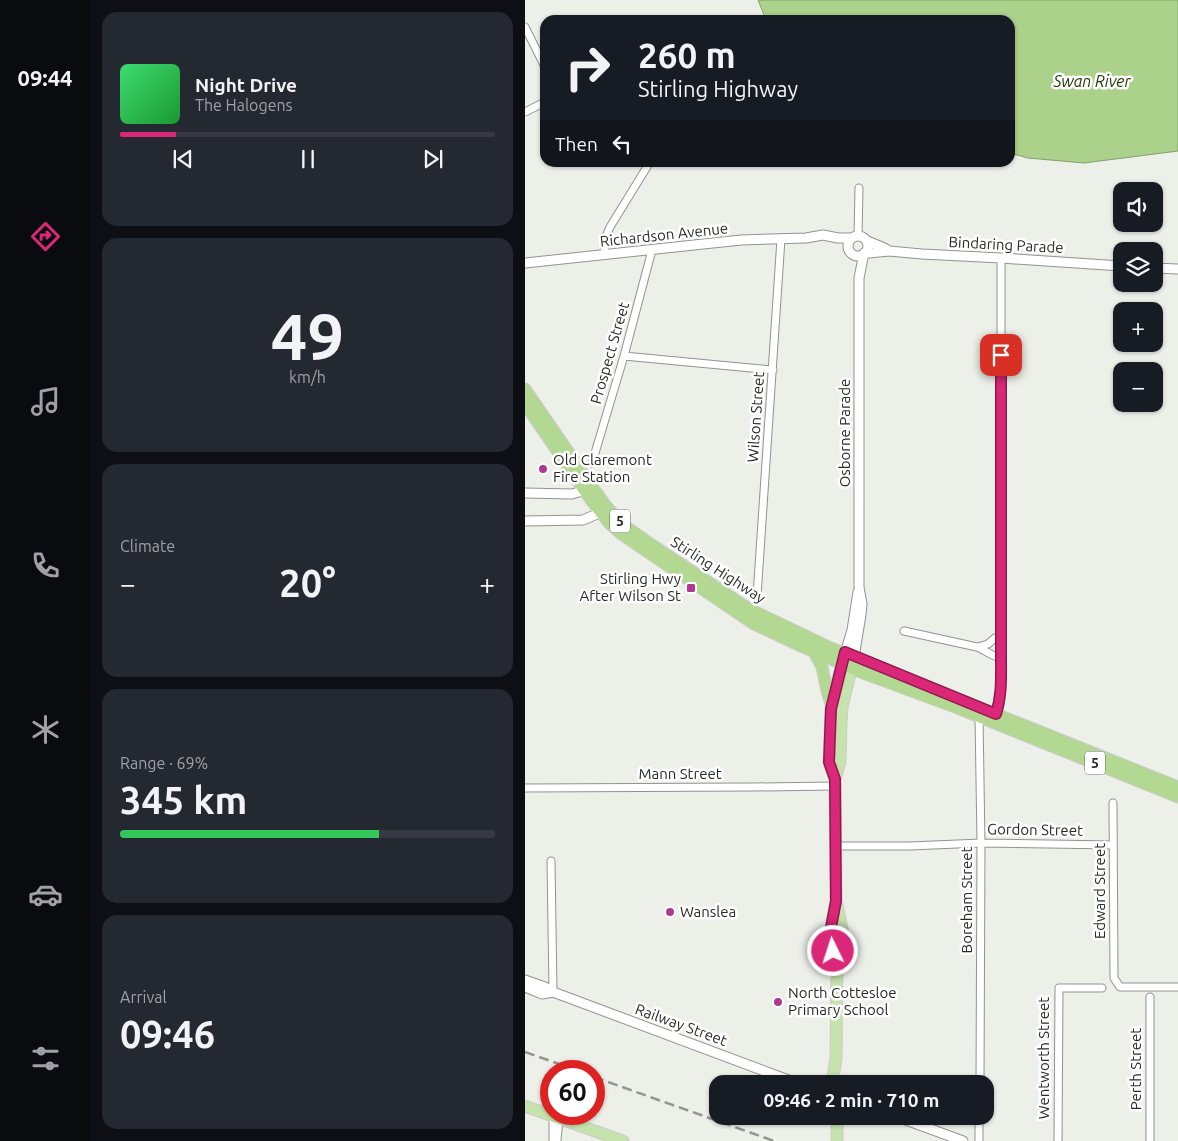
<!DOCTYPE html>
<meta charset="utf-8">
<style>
:root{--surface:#171b24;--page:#242831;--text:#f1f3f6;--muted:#9ea1a6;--line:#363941;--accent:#db2777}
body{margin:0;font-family:Ubuntu,sans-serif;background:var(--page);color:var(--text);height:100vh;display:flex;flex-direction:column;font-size:19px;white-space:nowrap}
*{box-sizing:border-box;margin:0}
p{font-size:16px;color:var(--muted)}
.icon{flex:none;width:28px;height:28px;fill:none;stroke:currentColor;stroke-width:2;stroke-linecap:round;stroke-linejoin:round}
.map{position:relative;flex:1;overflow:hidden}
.details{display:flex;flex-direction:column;gap:12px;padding:12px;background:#0d0f14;width:435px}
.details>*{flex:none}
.guide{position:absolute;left:15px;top:15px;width:475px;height:152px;border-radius:15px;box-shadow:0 1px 4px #0004;background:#171b24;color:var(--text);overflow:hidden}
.controls{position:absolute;left:588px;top:182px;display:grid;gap:10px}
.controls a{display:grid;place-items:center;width:50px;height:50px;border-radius:10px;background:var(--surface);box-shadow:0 1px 4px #0004;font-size:25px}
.speed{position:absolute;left:15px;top:1060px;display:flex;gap:10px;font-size:25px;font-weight:700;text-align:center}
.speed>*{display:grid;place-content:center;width:65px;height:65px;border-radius:50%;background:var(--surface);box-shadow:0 1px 4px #0004;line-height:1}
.speed .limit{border:8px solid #d22;background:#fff;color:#111}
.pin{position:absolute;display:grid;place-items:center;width:42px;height:42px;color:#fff;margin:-21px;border-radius:10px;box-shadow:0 2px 8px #0006}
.me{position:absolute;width:55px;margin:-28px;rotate:356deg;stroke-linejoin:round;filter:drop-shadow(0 0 4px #0008)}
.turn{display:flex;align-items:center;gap:18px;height:105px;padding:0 15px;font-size:22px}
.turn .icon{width:65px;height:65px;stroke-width:2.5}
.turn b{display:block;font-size:35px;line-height:42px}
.then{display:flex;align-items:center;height:48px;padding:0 15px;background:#0003;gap:10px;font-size:19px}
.big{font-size:38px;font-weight:600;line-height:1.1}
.details .tile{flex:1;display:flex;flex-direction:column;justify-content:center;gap:8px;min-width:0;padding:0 18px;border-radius:15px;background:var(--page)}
.details .dial{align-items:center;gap:0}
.dial b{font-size:65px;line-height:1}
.song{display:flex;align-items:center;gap:15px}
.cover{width:60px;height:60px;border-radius:8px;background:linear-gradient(135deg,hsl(140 70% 55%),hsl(130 70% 35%))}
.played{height:5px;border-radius:2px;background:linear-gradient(90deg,var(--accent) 15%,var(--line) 15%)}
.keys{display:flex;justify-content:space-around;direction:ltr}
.heat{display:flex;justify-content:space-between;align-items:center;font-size:28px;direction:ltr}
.charge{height:8px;border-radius:4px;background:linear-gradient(90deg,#34c759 69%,var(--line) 0)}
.trip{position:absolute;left:184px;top:1075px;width:285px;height:50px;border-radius:15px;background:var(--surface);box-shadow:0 1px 4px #0004;font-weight:600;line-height:50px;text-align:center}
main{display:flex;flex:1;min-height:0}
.dock{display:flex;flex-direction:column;width:90px;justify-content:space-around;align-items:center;background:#090b0e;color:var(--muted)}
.dock .icon{width:35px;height:35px}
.dock .on{color:var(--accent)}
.dock b{font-size:22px;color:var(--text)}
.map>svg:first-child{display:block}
</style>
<main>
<nav class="dock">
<b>09:44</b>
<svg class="icon on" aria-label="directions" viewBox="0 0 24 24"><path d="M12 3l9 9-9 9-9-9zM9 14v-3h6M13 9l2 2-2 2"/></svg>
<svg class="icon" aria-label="music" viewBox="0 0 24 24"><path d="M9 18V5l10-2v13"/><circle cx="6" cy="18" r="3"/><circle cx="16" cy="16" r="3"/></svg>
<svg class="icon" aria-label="phone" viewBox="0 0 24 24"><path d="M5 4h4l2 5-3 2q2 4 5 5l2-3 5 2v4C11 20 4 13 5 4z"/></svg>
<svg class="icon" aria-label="climate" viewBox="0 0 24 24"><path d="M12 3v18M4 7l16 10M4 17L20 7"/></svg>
<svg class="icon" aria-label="car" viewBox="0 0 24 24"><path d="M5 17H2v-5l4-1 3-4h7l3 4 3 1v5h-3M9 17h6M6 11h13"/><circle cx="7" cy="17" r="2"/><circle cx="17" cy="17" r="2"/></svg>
<svg class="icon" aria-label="filters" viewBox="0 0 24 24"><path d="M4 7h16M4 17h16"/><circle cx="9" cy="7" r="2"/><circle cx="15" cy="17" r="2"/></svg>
</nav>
<section class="details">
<div class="tile">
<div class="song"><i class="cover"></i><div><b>Night Drive</b><p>The Halogens</p></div></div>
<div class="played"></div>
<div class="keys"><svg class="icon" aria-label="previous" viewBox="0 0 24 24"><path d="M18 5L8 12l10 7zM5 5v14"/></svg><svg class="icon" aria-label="pause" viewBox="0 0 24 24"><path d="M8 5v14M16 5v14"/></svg><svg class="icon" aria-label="next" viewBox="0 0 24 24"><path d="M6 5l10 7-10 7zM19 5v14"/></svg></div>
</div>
<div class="tile dial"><b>49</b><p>km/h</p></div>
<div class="tile"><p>Climate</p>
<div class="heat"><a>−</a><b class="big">20°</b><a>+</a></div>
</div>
<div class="tile"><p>Range · 69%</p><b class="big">345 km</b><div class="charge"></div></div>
<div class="tile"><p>Arrival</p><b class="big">09:46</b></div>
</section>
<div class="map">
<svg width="653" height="1141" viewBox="0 0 653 1141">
<rect width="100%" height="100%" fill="#ecf0e9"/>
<path fill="#abd18b" stroke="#849f6d" d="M233,0H653V151L559,163L503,158L485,153V20H241Z"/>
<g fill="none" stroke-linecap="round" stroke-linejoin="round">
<defs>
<path id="minor" d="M0,27L20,67
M0,112L20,102
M333,236L334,188
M79,255L80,239L85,227L125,162
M99,356L248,370
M67,463L99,356L127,250
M232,596L256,239
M379,631L452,647C460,650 468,657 476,658
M453,647L463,644L470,638L476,637
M454,716L456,843L455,1084
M470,716L474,705L476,693V258
M0,788L227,787L310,786
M588,803L589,978L595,987H653
M310,846H385L456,843L588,845
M26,861L28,992
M28,1116V1141
M32,1140L34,1118
M454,1141V1116
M533,1141L534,988H577
M625,1141V997"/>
<path id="tertiary" d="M323 246a10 10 0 1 1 20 0a10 10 0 1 1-20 0Z
M341,240C349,245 357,245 364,251
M341,252L344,253L364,251L397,254L476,258L596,266
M0,263L216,240L281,238L298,235L313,238H327
M629,268L653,269
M0,493L47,494L54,492L63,486
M0,521L58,520L72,514L79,508
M320,653L327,630L333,592
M329,657L336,615L337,604L334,587V278L339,253
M0,980L20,987L28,992L274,1084
M0,987L17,994L28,992
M370,1116L438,1141"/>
<path id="primary" d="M310,779L304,762L306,709L319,654
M312,964L316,953L319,938L312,905
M307,1084L311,1058L312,964L304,938L311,901L310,779L315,762L316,721L317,707L328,661
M0,1106L98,1141
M312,1141V1116"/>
<path id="trunk" d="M0,389L66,485L81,506L93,519L100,526L127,545L224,609L306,648L653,787
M0,404L66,500L85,524L95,533L229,624L276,646L338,673L430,707L653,797
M289,652L297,667L302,691L306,704"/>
</defs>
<use href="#minor" stroke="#91948e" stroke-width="9"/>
<use href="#tertiary" stroke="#91948e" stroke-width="11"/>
<use href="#primary" stroke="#cccccb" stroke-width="13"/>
<use href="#trunk" stroke="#cccccb" stroke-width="13"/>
<use href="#minor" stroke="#fff" stroke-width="7"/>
<use href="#tertiary" stroke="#fff" stroke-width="9"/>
<use href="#primary" stroke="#c6e2ad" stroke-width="11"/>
<use href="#trunk" stroke="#b3d892" stroke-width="11"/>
<path stroke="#929590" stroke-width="2.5" stroke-dasharray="10 5" stroke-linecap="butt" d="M0,1052L54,1071
M69,1077L249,1141"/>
</g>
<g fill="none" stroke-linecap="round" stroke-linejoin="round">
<defs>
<path id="route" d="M308,951L304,938L311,901L310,779L304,762L306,709L320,652L471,714C477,695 476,677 476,658V355"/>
</defs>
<use href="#route" stroke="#8e194d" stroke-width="12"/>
<use href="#route" stroke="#db2777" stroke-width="9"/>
</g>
<g fill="#b0388e" stroke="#fff" stroke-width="2">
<circle cx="18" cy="469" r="5"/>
<rect x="161" y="583" width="10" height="10" rx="2.5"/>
<circle cx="145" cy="912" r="5"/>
<circle cx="253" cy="1002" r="5"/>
</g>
<g text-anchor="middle" stroke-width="5" stroke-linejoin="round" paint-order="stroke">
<g fill="#fff" stroke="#696b68" stroke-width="1">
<rect x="85" y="509.5" width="20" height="23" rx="4"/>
<rect x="560" y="751.5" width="20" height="23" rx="4"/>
</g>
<g font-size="14" font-weight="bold" fill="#292b28">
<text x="95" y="526">5</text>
<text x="570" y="768">5</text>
</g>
<g font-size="15" fill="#292b28" stroke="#fff">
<text transform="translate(139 235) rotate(-6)" y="5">Richardson Avenue</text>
<text transform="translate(481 245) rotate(3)" y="5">Bindaring Parade</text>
<text transform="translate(85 353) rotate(-74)" y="5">Prospect Street</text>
<text transform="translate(231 417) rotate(-86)" y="5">Wilson Street</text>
<text transform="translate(320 433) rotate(-90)" y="5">Osborne Parade</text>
<text transform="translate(193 570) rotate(33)" y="5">Stirling Highway</text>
<text x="155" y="779">Mann Street</text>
<text transform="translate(510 830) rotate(1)" y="5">Gordon Street</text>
<text transform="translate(575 891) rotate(-90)" y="5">Edward Street</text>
<text transform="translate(442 900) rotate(-90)" y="5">Boreham Street</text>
<text transform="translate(156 1025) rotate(20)" y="5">Railway Street</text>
<text transform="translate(519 1058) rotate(-90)" y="5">Wentworth Street</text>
<text transform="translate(611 1069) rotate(-90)" y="5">Perth Street</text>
</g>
<g font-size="15" fill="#292b28" stroke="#fff" text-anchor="start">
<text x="28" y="465">Old Claremont<tspan x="28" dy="17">Fire Station</tspan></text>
<text x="156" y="584" text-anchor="end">Stirling Hwy<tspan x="156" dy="17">After Wilson St</tspan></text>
<text x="155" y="917">Wanslea</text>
<text x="263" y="998">North Cottesloe<tspan x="263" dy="17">Primary School</tspan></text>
</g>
<g font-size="16" font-style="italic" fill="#233a07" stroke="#fff">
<text x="567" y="87">Swan River</text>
</g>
</g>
</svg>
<div class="controls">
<a><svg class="icon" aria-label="sound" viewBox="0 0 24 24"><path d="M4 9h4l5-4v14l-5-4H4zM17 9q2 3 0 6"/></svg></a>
<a><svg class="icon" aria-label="layers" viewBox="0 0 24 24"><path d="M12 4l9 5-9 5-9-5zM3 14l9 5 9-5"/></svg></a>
<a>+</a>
<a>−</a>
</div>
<div class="speed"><div class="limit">60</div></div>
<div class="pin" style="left:476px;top:355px;background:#d93025"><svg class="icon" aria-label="arrive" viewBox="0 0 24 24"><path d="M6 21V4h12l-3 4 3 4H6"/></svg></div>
<svg class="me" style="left:308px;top:951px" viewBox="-20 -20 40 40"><circle r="17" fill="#db2777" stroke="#fff" stroke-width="3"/><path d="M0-11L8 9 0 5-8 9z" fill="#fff"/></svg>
<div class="trip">09:46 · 2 min · 710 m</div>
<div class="guide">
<div class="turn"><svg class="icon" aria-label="right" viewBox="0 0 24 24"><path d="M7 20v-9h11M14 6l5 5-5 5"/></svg><div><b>260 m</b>Stirling Highway</div></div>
<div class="then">Then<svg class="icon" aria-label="left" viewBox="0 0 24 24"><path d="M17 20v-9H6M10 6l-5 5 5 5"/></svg></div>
</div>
</div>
</main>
